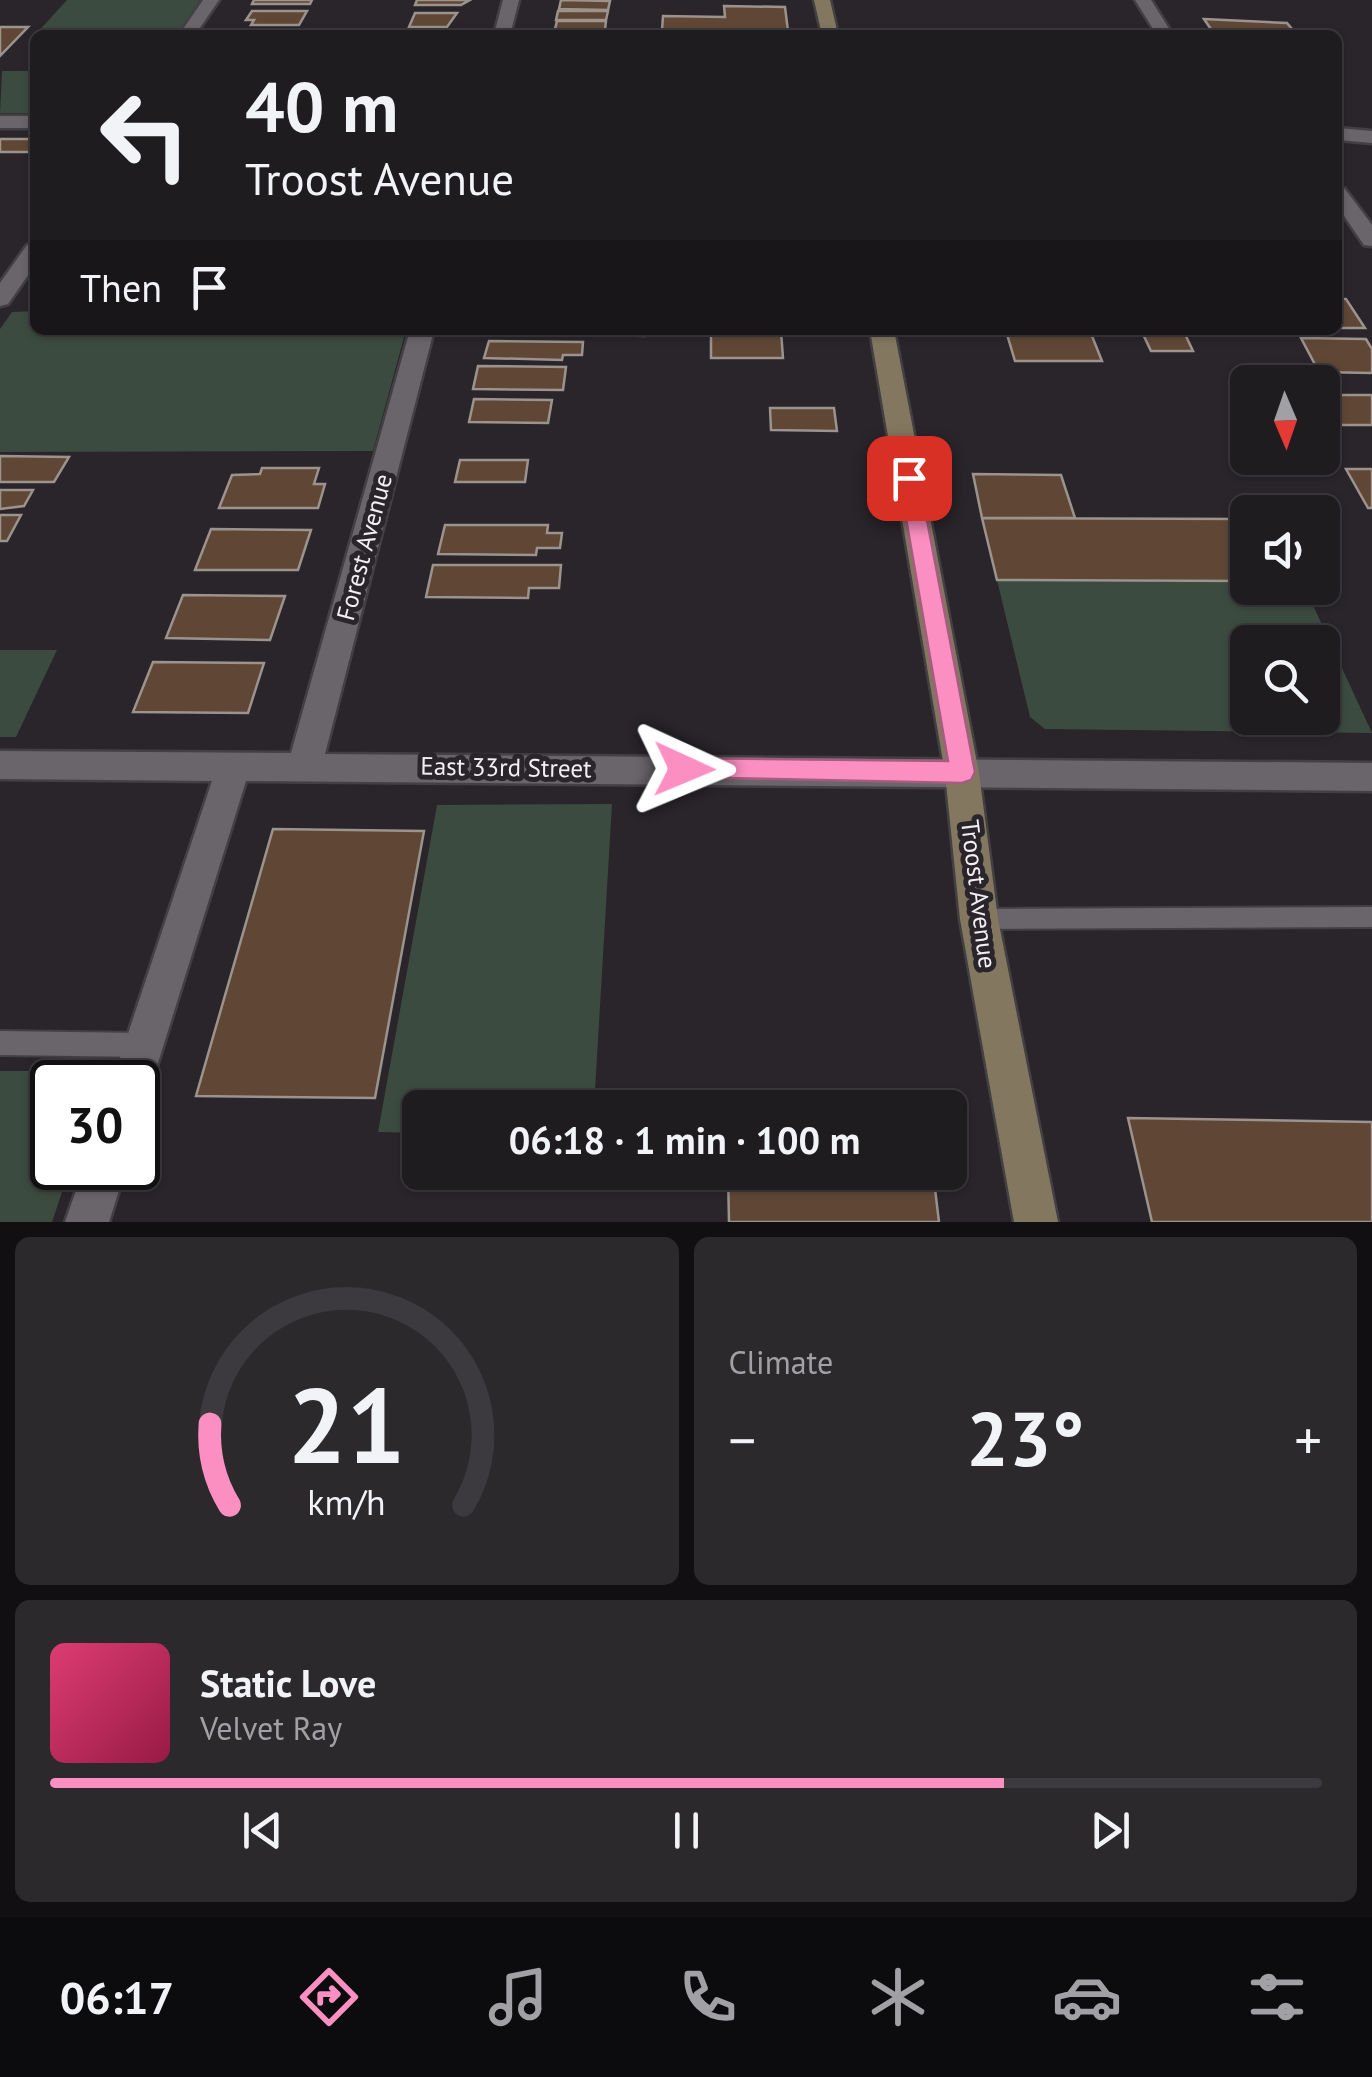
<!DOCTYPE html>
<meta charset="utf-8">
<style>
:root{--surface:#1f1c20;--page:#2c292d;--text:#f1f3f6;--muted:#a1a1a5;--line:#3c3a3e;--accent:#fc8fc2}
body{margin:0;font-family:"PT Sans",sans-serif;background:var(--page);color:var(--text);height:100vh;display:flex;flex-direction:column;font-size:38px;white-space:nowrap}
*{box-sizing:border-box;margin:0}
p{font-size:32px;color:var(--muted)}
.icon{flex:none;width:55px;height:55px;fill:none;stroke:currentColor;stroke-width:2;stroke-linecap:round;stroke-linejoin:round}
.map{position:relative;height:1222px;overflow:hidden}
.details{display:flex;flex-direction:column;gap:15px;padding:15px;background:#110f12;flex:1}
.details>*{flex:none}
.banner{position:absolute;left:30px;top:30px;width:1312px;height:305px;border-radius:15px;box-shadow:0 2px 8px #0004,0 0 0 2px var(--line);background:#1f1c20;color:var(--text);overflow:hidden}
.needle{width:65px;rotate:178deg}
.controls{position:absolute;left:1230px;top:365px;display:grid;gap:20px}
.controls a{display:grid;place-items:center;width:110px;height:110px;border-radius:15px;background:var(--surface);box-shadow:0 2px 8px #0004,0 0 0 2px var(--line);font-size:50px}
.speed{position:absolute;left:30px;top:1060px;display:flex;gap:20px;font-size:50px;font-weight:700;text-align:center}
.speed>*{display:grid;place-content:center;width:130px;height:130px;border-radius:50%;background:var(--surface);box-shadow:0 2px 8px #0004,0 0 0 2px var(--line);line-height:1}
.speed .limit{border:5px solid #111;border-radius:15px;background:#fff;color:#111}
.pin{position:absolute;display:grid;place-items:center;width:85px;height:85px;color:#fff;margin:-42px;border-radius:20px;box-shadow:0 5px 15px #0006}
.me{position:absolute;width:110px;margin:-55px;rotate:91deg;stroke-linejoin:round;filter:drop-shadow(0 0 8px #0008)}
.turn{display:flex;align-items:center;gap:35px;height:210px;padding:0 50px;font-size:45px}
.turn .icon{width:130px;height:130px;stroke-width:2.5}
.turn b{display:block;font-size:70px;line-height:85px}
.then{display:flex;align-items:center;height:95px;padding:0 50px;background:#0003;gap:20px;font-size:38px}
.big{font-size:75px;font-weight:600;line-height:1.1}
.details .tile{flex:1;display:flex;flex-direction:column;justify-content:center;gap:15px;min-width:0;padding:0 35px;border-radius:15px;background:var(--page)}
.details .dial{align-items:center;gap:0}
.dial svg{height:260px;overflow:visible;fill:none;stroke:var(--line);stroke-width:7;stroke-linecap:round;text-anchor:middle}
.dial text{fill:var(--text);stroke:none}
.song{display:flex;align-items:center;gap:30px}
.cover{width:120px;height:120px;border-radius:15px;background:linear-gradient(135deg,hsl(340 70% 55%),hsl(340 70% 35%))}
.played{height:10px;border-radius:5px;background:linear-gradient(90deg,var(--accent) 75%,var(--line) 75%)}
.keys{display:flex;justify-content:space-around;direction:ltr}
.heat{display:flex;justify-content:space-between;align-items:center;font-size:55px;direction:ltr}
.details .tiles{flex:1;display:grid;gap:15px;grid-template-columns:1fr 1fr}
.tile:last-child{grid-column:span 2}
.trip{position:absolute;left:402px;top:1090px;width:565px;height:100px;border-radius:15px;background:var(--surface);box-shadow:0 2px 8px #0004,0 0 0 2px var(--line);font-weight:600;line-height:100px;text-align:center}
.menu{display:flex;height:160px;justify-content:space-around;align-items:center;background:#0c0b0d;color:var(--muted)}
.menu .icon{width:70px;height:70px}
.menu .active{color:var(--accent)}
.menu b{font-size:45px;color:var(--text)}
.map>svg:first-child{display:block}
</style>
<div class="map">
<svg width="1372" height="1222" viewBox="0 0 1372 1222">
<rect width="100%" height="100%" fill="#29252b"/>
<path fill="#3c4b3f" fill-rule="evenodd" d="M67,0H203L178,35H35Z
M2,71H35V113H0Z
M35,311V330H406L373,451L0,452V329L12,312Z
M997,580L1247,581L1248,588H1305L1372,733L1045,729L1030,717ZM1248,642H1322V718H1248Z
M0,650H57L16,737H0Z
M612,804L594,1107L420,1108V1133L378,1132L437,805Z
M0,1071H102L98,1082H52V1168H70L52,1222H0Z"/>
<path fill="#604735" stroke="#9b938d" stroke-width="2.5" d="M254,0H312L310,4H252Z
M417,0H470L461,5H415Z
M561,0L610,1L608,10L559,9Z
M724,6L785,7L788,31L662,30L663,16L725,17Z
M252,11H307L299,25H251L254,20H246Z
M558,11H608L606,20H556Z
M415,13H457L447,27H409Z
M1204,19L1287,23L1297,35H1215Z
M557,21H606L605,30L555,29Z
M0,27H28L0,56Z
M295,30L293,35H236L238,31Z
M0,139H35V152H0Z
M1338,299H1346L1365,328H1338Z
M606,330H645V336L605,335Z
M1141,330H1183L1193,351H1151Z
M711,331H781L783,358H711Z
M1006,331H1090L1102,361H1015Z
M1301,338L1366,339L1372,349V373L1319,372Z
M489,341L583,342L582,355H563L562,360L484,358Z
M478,366L566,367L563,390L473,389Z
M1322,395H1372V425H1323Z
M474,399L552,400L548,423L469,422Z
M770,408H834L837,431L771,430Z
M0,456L69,457L54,482H0Z
M460,460H528L525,482H455Z
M262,468H319L314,484H325L318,508H219L232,475L260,474Z
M1346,469H1372V508H1368Z
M973,474L1061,475L1075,518H982Z
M0,490H33L24,506L0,509Z
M0,515H21L7,541H0Z
M982,518L1248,519V581L997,580Z
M445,525H548L547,533H562L560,548H537L536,555L438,554Z
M211,529L311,530L298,570H195Z
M433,565H561L559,588H529L528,598L426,597Z
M183,595L285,596L270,640L166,638Z
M153,662L264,663L248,713L133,712Z
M273,829L424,831L375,1098L196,1096Z
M1128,1118L1372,1122V1222H1152Z
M728,1172H933L939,1222H729Z"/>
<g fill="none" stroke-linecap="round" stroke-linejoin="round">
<defs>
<path id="lane" d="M1372,907V927L979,929L971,926L968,919L971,912L979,909Z
M0,1031L144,1033L152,1037L156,1045L152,1053L144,1057L0,1055Z"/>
<path id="street" d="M203,0H219L195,35H179Z
M503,0H519L510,35H494Z
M1135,0H1151L1173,35H1157Z
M0,116H35V128H0Z
M1338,128L1372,131V143L1338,140Z
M1338,187L1345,189L1372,225V246L1364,245L1338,207Z
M35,244V265L8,304L0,306V283L27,245Z
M410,330H434L325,754L1372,763V791L246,781L152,1082L146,1096L138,1100V1082H112L212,781L0,779V751L291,753Z
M84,1168H126L109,1222H65Z"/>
<path id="secondary" d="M814,0H830L838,35H822Z
M870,330H894L979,773L998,919L1058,1222H1014L960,919L945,773Z"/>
</defs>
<use href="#lane" stroke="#434044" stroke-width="4"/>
<use href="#street" stroke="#434044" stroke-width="5"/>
<use href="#secondary" stroke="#434044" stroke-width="5"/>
<use href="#lane" fill="#69656b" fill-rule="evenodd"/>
<use href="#street" fill="#69656b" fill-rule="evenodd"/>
<use href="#secondary" fill="#83785f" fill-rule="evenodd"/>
</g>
<path fill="#fc8fc2" stroke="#a45d7e" stroke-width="2.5" d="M909,471L919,478L975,772L971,780L962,783L674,777L671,769L674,762L684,758L948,761L899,478Z"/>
<g text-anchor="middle" stroke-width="10" stroke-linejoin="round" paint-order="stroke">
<g font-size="25" fill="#f2eff3" stroke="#29252b">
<text transform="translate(364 547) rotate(-75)" y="9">Forest Avenue</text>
<text transform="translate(506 767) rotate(1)" y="9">East 33rd Street</text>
<text transform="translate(979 894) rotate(83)" y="9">Troost Avenue</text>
</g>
</g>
</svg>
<div class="controls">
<a><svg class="needle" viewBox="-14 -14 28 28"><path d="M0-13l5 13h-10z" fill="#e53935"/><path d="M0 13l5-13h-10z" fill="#a1a1a5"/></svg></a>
<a><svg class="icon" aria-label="sound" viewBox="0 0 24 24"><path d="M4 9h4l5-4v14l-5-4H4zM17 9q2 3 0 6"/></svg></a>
<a><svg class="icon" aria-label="search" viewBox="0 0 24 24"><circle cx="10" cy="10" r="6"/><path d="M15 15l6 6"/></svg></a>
</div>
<div class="speed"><div class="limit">30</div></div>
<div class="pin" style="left:909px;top:478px;background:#d93025"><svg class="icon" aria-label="arrive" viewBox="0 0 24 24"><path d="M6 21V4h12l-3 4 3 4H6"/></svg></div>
<svg class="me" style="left:684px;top:769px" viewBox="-20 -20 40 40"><path d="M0-17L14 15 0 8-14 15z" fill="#fc8fc2" stroke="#fff" stroke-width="4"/></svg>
<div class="trip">06:18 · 1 min · 100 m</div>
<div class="banner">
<div class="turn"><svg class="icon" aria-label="left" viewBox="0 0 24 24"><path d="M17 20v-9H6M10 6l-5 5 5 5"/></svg><div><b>40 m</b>Troost Avenue</div></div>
<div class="then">Then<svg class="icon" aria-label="arrive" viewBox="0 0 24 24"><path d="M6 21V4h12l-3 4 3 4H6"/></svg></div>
</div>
</div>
<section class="details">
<div class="tiles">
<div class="tile dial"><svg viewBox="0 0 100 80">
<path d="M14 69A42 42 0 1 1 86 69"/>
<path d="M14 69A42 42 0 0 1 8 44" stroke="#fc8fc2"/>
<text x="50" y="56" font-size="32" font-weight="700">21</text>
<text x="50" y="72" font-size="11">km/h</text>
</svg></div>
<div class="tile"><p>Climate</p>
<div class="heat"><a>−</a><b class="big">23°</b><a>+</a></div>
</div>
<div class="tile">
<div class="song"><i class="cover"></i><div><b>Static Love</b><p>Velvet Ray</p></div></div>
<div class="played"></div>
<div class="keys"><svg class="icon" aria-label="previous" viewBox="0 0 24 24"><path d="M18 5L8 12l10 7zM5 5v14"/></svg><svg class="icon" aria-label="pause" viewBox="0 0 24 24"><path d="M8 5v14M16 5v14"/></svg><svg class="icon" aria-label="next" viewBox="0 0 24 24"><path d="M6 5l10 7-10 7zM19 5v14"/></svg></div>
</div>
</div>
</section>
<nav class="menu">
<b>06:17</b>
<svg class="icon active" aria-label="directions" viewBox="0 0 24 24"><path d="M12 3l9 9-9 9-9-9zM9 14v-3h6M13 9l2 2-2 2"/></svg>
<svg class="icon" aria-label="music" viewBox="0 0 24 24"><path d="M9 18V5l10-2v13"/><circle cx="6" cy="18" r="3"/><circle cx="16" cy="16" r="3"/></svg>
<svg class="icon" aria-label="phone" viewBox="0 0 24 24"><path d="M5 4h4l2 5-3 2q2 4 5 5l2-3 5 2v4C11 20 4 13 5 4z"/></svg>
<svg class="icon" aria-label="climate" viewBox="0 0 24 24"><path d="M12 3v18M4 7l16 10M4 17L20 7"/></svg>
<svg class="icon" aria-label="car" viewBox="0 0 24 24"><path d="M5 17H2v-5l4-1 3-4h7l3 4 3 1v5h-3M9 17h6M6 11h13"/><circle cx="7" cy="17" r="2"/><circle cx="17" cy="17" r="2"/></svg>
<svg class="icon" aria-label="filters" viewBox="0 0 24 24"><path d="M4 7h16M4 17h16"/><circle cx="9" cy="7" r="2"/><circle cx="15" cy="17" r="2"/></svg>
</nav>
